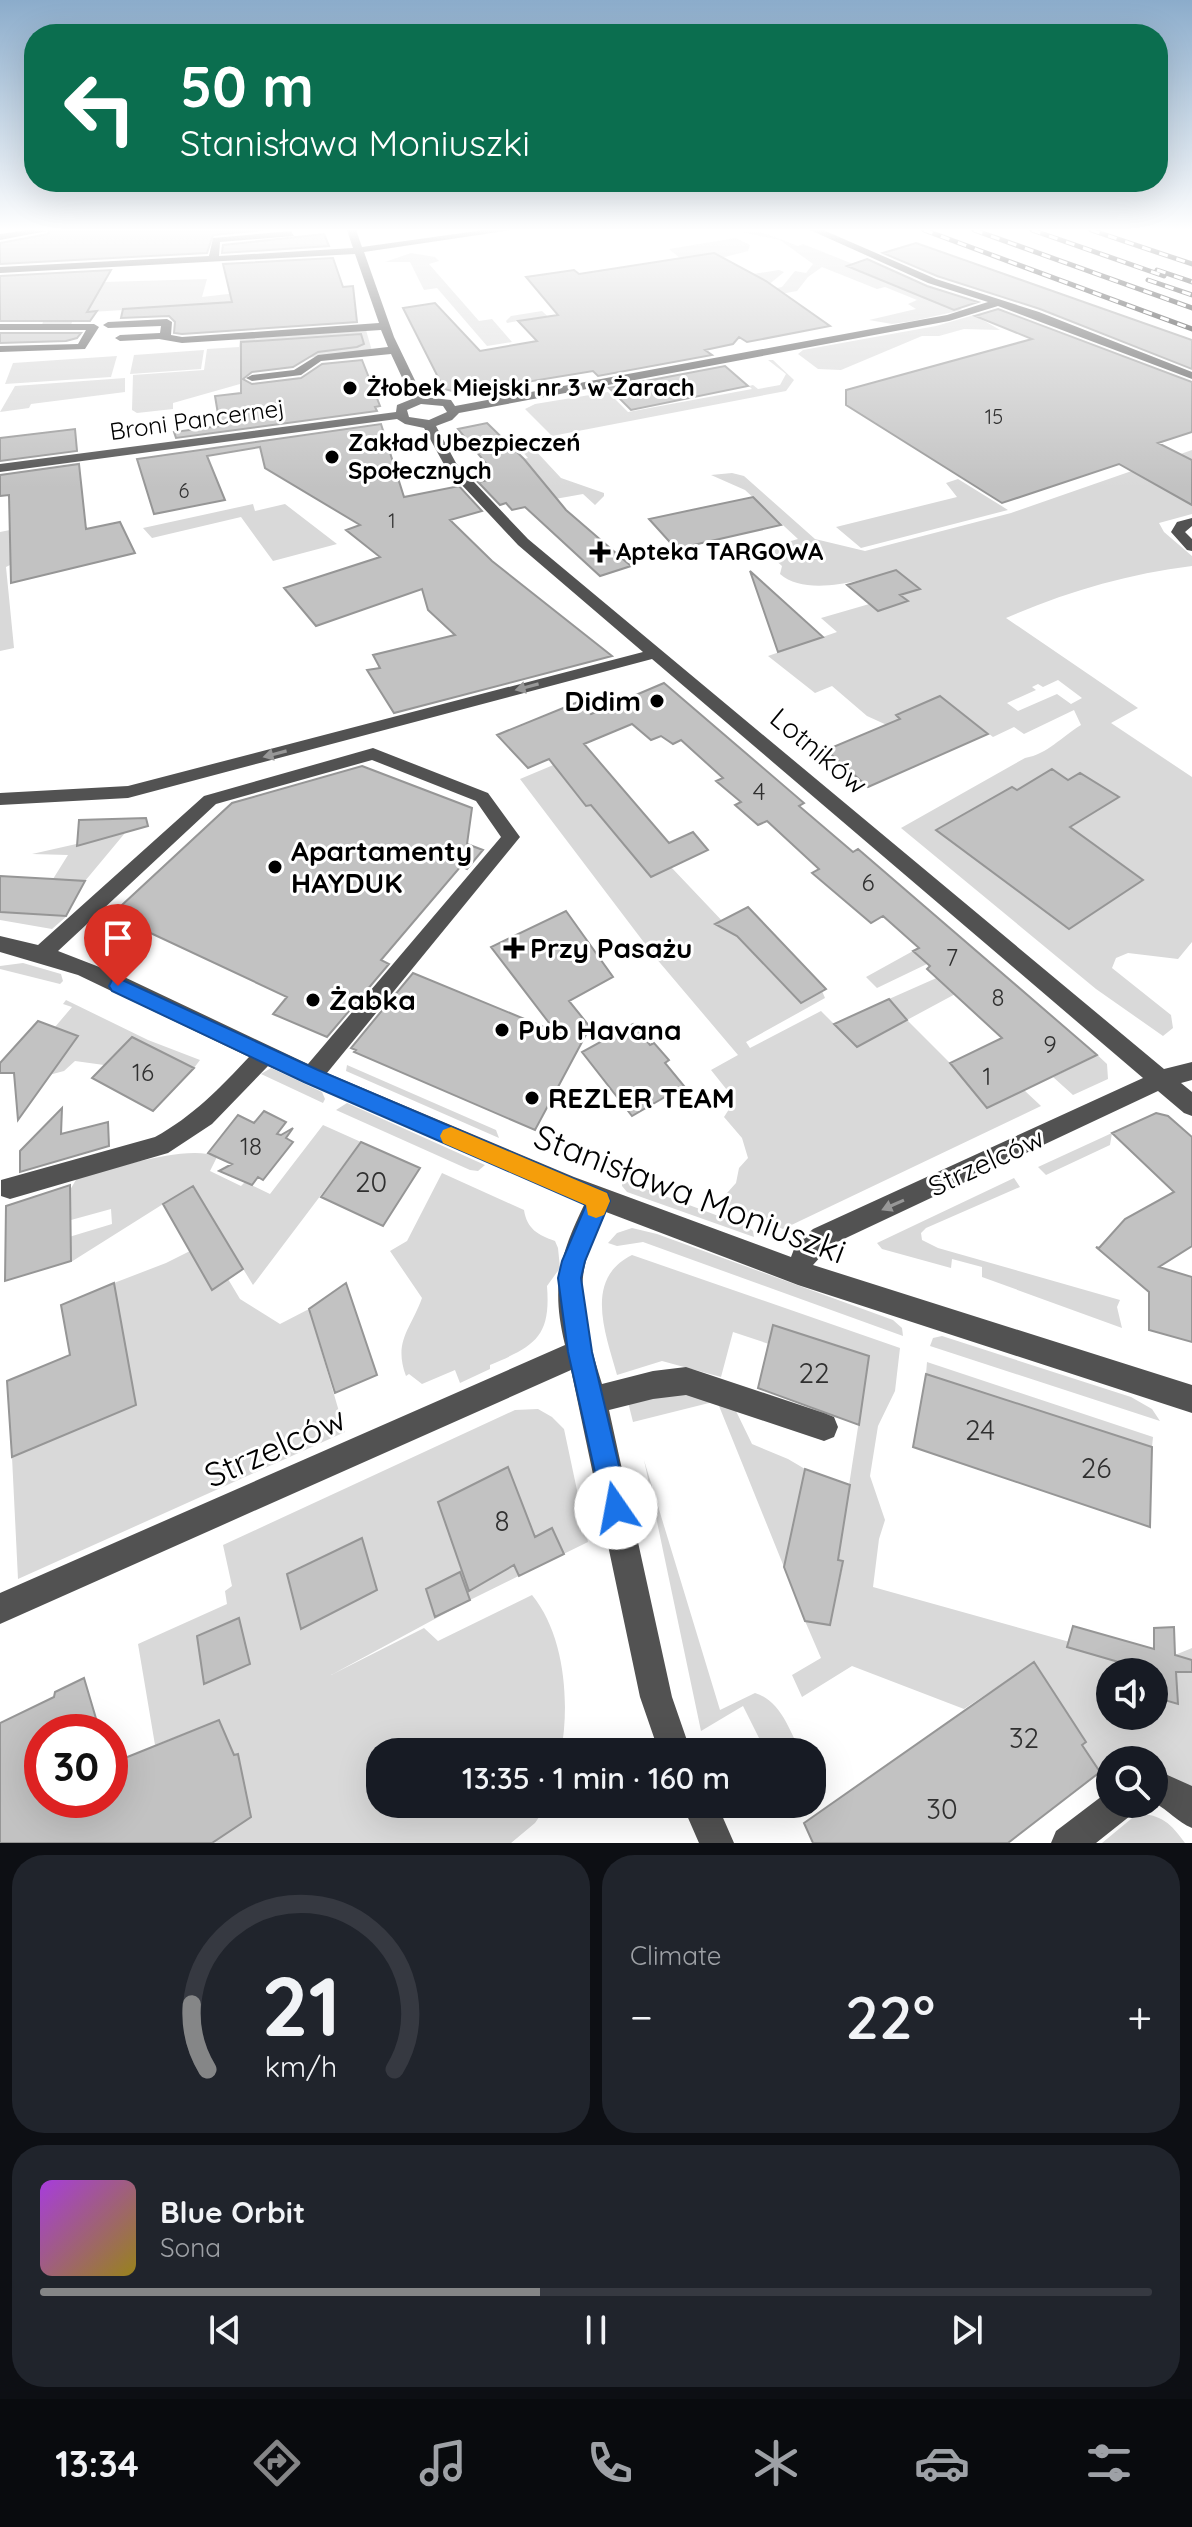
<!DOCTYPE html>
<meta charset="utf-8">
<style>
:root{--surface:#171b24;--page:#20242c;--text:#f1f3f6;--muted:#9ea1a6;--line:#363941;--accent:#858687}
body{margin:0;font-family:Quicksand,sans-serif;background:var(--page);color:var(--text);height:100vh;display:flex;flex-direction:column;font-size:30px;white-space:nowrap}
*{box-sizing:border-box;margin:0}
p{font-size:26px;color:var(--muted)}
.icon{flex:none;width:44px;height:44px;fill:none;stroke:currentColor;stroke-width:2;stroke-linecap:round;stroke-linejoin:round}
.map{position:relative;height:1843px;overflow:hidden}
.sheet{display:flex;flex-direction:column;gap:12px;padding:12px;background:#0d0f14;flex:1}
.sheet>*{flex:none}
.banner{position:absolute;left:24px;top:24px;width:1144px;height:168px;border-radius:32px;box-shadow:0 8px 32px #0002;background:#0b6e4f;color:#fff;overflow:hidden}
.controls{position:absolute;left:1096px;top:1658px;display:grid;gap:16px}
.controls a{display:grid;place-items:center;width:72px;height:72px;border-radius:50%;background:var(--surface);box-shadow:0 8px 32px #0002;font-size:40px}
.speed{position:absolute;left:24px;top:1714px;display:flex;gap:16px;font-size:40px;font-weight:700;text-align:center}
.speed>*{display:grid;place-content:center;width:104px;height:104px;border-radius:50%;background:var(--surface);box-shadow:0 8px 32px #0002;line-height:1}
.speed .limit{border:12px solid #d22;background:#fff;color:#111}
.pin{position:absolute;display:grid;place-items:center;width:68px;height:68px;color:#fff;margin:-82px -34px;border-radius:50% 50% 50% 0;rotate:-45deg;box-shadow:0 0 8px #0007}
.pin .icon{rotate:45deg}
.me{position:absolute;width:88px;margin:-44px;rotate:348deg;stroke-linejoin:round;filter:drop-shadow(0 0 6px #0008)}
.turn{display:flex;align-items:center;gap:28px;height:168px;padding:0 24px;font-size:36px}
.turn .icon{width:104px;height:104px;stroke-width:2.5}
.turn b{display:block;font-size:56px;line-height:68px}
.big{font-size:60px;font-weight:600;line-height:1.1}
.sheet .tile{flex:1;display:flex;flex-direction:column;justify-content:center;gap:12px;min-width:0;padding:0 28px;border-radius:32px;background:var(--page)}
.sheet .dial{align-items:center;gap:0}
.dial svg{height:208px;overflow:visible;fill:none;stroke:var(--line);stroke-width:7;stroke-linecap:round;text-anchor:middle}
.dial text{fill:var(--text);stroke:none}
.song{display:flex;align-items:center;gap:24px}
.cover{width:96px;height:96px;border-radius:12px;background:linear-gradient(135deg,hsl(280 70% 55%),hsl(50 70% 35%))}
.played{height:8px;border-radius:4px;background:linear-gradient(90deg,var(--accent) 45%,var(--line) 45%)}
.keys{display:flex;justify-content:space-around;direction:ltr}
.heat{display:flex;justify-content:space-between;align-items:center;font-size:44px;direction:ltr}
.sheet .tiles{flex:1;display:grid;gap:12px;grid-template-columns:1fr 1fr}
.tile:last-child{grid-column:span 2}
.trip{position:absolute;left:366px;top:1738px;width:460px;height:80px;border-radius:32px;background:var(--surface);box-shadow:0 8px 32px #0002;font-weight:600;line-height:80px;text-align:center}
.tabs{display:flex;height:128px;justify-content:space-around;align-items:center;background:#090b0e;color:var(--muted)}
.tabs .icon{width:56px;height:56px}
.tabs .selected{color:var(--accent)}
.tabs b{font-size:36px;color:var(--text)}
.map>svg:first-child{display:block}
</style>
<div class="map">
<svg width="1192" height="1843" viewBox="0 0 1192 1843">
<rect width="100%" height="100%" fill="#fff"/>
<path fill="#d9d9d9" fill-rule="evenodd" d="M731,230L764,233L798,246L803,244L853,264L849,266L962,310L913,321L892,324L869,320L916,309L908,304L917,300L885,287L877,289L822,267L808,277L797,291L559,334L541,317L507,323L506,321L511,316L542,311L561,329L741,276L779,270L784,272L761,291L782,287L795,271L806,273L813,264L780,240Z
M736,238L750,245L748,251L717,259L709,254L680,258L669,249Z
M411,253L435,257L439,261L429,264L479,321L492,319L512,342L487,346L437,288L424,290L410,262H385Z
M207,279L202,297L280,288L286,300L75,313L71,325H42L47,308L100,289L104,282Z
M974,315L1000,330L964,329L939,336H922L841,370L818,369L798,354L803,350L936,326Z
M366,330L372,351L240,365V384L173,403V409L137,413L132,410L133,375L204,370L207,349L239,347L240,339Z
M204,350L201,369L130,374L134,355Z
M117,356L111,377L5,384L13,363Z
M768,360H773L794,380L786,391L552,436L525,409L535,404L608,392L628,412L752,389L749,386L753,385L758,389L780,385L786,374Z
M125,378V392L31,404L29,408L0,412L15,386Z
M534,449L561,478L604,493V496L595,505L583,494L555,499L524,459L528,458L521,450Z
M1192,450V514L1159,523L1164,532L1192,556V566C1127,574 1066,592 1006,618L1138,708L1111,723L1192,777V942L1178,959L1128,953L1116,958L1112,968L1171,1015L1173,1028L1163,1036L1096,989L901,828L1025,758C1048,754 1061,737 1081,725L1074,710L1024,734L1014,727L993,737L940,696L897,715L902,720L889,726L867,716L832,686L815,693L768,656L837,632L821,618L890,598L899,604L907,601L900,595L919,588L896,570C867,579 807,598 780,574L782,566L763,549L798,539L745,490L711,475L732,473L744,476L815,539L865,551L1011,513ZM1058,680L1082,698L1071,704L1057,694L1018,711L1007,703L1036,690L1032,687L1038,684L1043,687Z
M958,479L1008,510L861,548L836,527L957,497L946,483Z
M253,504L255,511L285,504L337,544L273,561L241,517L152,538L143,528Z
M10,530V565L6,567L14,648L0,651V532Z
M570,758L569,785L586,806L603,800L614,833L651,877L671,867L800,1003L822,991L825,998L746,1042L750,1048L821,1011L857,1047L906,1020L889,999L941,976L959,992L907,1020L950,1063L987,1107L1024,1090L1041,1106L783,1229L718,1203L736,1183L739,1168L748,1158L742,1138L724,1117L735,1100L711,1070L738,1055L655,957L520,779Z
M125,833L85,881L53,879L68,855L32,854Z
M0,912L67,916L52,929L0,920Z
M913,951L927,964L877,988L866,977Z
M23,963L61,974L63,981L60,984L0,969V966Z
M66,1000L148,1040L200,1060L194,1068L132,1037L104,1065L75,1061L64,1071L30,1080L32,1101L17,1106L15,1073L58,1029L55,1027L72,1007L63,1004Z
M1091,1049L1107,1064L1108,1079L1073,1095L1053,1077L1090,1059Z
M347,1065L496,1130L499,1138L346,1071Z
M271,1068L322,1092L325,1099L323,1103L261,1074Z
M347,1103L485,1165L478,1171L470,1170L336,1110Z
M323,1125L361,1142L253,1285L200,1199L179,1194L71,1262L69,1237L112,1224L111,1209L71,1220L70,1190L77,1178C109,1170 189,1143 217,1157L210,1171L241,1186L245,1182L270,1194Z
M1112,1133L1110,1145L1046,1175L1038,1167Z
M442,1173L524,1210C527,1229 538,1235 555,1241L558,1248L560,1268L547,1286C551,1337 535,1346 490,1365V1369L460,1383L455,1370L422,1384L409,1374L406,1376C393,1341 411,1329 422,1298L390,1251L407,1241Z
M1014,1178L1020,1187L926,1228L921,1233L922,1240L938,1248L1120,1300L1117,1307L1122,1328L982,1277V1267L952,1259L951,1268L882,1249L877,1243Z
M622,1180L748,1227L753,1231L754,1237L627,1192L622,1186Z
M632,1228L657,1234L893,1320L902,1328L903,1336L643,1242L617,1246L608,1243L617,1233Z
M190,1251L228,1279L240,1299L280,1324L309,1309L345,1432L18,1579L12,1457L135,1405L114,1283L166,1263Z
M632,1255L900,1348L895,1391L878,1426L870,1476L885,1520L879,1539L873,1587L1102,1651L1103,1657L1129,1665V1672H1110V1716H1154V1697L1177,1704L1175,1655L1192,1648V1790L1154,1769V1760H1110V1775L1100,1772L1082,1745L1086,1742L1046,1680L1026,1668L964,1709L852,1666L802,1697L792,1675L821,1658L805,1621L830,1624L843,1565L837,1563L869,1356L774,1325L769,1344L733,1332L721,1377L662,1361L617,1375C606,1335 583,1279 632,1255Z
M942,1336L1131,1397L1152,1409L1160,1421L930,1346L933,1338Z
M927,1362L1153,1437L1152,1447L926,1374Z
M671,1388L699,1393L735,1409L752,1444L788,1459L805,1469L784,1567L717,1401L633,1422L627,1398Z
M538,1409L552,1417L564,1429L588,1542L470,1600L331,1675L424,1628L438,1641L532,1595C565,1635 570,1703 561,1752H380V1804H548L535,1823L511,1843H212L234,1755L219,1720L155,1745L138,1644L227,1604L225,1591L232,1586L223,1545L515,1410ZM239,1618L250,1663L205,1684L197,1636Z
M644,1460L720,1710L755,1693C781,1701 789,1730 801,1752H766L743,1706L701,1731Z
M1137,1814C1162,1814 1171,1824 1185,1843H1102Z"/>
<path fill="#c2c2c2" stroke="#969696" stroke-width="2" d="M50,230H264L213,235L207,253L0,264V243L48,234Z
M324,234L329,246L222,253L223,245Z
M916,243L1192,340V369L1040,309L937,276L883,253Z
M714,253L766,281L830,326L747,342L739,337L733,344L705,350L712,355L598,376L593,371L460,393L444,389L403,308L435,303L480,351L537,341L518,321L558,315L526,277L574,270L579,274Z
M333,258L343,287L353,286L357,322L182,334L174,333L175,322L169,316L121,318L123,309L232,302L223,264Z
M867,259L927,286L978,302L954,310L847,266Z
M111,270L87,312L97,311L90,321H0V276Z
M998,309L1192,382V432L1158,443L1192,460V505L1119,464L1002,503L846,405V390L1032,339L975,316Z
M0,333H81L77,338L66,341L0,343Z
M361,334L364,344L357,347L318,352L293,367L252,372L243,379L252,384L301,378L322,364L362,360L380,406L375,407L377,411L176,438L174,432L220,426L215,396L241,393V342Z
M725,366L748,386L631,410L609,388Z
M487,423L524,459L566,510L631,566L600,576L525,507L512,510L506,503L500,505L478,482L488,480L479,469L489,467L458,429Z
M381,424L404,497L459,486L482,511L450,520L492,561L612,656L394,713L367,670L380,668L373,655L455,635L428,610L422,589L316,626L284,588L380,557L346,530L360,525L265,468L260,447L207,456L225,500L154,514L137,459Z
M75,429L77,451L0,461V438Z
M79,464L86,529L120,522L135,553L11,583L9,495L0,496V475Z
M753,497L781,525L676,549L649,519Z
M896,570L920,589L900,595L908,601L878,611L847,585Z
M750,571L823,637L778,652Z
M664,683L804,803L799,806L853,852L858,849L1097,1055L987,1108L950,1063L1002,1038L927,969L930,966L913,951L919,948L883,916L871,923L812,873L819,869L767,821L758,825L735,805L741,802L716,781L723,778L681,740L673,744L661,736L651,740L632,724L584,744L669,843L693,832L708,850L651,877L591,805L586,806L549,759L528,768L497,735L578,702L591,714Z
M940,696L988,734L868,787L826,750L900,719L896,715Z
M362,766L472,808L467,844L483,850L467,869L461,866L381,960L389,964L327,1037L273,1014L287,997L142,929L139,932L108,918L232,803Z
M1052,769L1068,780L1080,773L1119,797L1070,827L1143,880L1069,929L936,830L1012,787L1017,790Z
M146,818L148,826L77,846L79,820Z
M0,876L53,879L85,881L66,916L0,912Z
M748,907L826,989L801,1003L737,936L715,924Z
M566,911L613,977L569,1001L590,1027L535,1130L354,1052L356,1050L351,1048L413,973L556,1032L491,947Z
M889,999L907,1020L857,1047L834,1024Z
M38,1021L78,1036L18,1120L14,1073H0V1063Z
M633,1024L650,1045L654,1043L669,1060L665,1063L684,1086L632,1116L582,1052Z
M132,1037L194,1068L153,1111L92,1078Z
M62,1108L61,1134L108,1122L109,1146L20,1172V1151Z
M264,1111L286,1122L277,1134L281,1135L293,1128L286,1138L293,1142L263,1180L258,1177L252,1185L219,1171L232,1164L208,1153L238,1115L254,1123Z
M1156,1113L1168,1116L1192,1137V1246L1159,1267L1192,1277V1342L1149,1330V1292L1096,1247L1099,1248L1125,1219L1174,1192L1112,1133Z
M361,1142L420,1168L383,1226L321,1197Z
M70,1185L71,1261L5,1281L6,1206Z
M193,1186L243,1269L212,1290L163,1204Z
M114,1283L136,1405L12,1457L7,1381L70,1355L61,1305Z
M346,1283L377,1375L335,1393L309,1309Z
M773,1325L869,1356L859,1425L758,1388Z
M926,1374L1152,1447L1150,1527L913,1447Z
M508,1467L535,1537L552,1528L564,1554L519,1576L514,1565L469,1591L438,1502Z
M805,1469L850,1485L838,1560L843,1561L830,1625L805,1621L784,1567Z
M362,1538L377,1590L301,1629L287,1574Z
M460,1572L470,1600L435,1617L426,1589Z
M239,1618L250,1664L204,1684L197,1636Z
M1073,1626L1154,1649V1628L1174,1627L1175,1655L1192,1660V1672H1176L1178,1704L1154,1697V1672H1129V1665L1067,1647Z
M1034,1662L1086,1742L1082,1745L1100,1772L1008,1843H813L804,1823Z
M84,1678L100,1732H42V1800H110V1764L219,1720L234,1755L238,1754L251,1817L212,1843H0V1723L54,1697L55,1692Z"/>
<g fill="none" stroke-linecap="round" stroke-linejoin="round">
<path fill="#525252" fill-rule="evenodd" d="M27,230L47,231L0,240V234Z
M347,230H356L362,247L484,230H511L364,252L394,337L423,397L451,400L455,406L947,315L988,302L928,283L810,230H823L936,279L1039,312L1192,372V379L998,306L949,321L459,413L452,420L436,426L456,463L528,539L1164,1069L1192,1062V1080L1181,1083L1192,1092V1116L1184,1113L1158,1091L831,1245L813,1265L1192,1385V1413L798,1285L606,1212C599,1229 589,1246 585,1265C576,1304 591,1347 602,1384L653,1371L686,1367L824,1413L834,1417L838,1427L834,1437L824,1441L686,1395L653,1399L609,1410L672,1697L691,1752H659L640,1697L571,1370L0,1624V1593L565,1345C551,1287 559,1256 585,1203L268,1066L212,1124L168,1153L10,1199L1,1196V1180L155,1137C192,1117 220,1088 249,1057L78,975L0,952V936L38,945L204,796L373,748L488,793L520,837L327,1073L574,1177L791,1257L796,1244L813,1229L1143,1078L652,659L128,798L0,805V793L128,786L643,652L518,545L446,468L424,428L405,424L397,419L0,472V464L396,412L397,405L412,399L391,354L321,361L301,375L252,381L246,378L252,375L294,370L318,355L388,347L381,330L182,343L159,339L120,341L115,338L120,335L160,333L161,326L108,328L103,325L108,322L167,319L172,322L171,335L182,337L379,323L355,254L0,273V267L209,256L213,238L291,231L294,236L220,242L219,256L353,248ZM421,404L443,406L447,412L429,420L409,417L407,410ZM372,760L476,801L501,837L308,1064L120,975L58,951L216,804Z
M0,324H94L99,327L85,349L0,352V346L78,344L86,330H0Z
M1192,518V526L1185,532L1192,539V551L1187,550L1171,532L1177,522Z
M1154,1769L1192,1786V1828C1177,1822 1169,1810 1154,1803Z
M1110,1790V1804H1135L1130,1816L1096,1843H1051L1056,1831Z
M682,1804H717L734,1843H699Z"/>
<defs>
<path id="rail" d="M924,230L1192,329
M974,230L1192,308
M1032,230L1164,276
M1091,230L1192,264
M1157,270L1192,282
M1148,280L1192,295"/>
</defs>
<use href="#rail" stroke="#000" stroke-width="5"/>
<use href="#rail" stroke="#fff" stroke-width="3" stroke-dasharray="9" stroke-linecap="butt"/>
</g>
<defs><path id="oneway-solid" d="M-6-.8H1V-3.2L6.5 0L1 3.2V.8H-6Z" transform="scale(2)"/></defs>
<g fill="#979797">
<use href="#oneway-solid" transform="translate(527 687) rotate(165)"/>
<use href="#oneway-solid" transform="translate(275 754) rotate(165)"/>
<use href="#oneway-solid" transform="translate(893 1205) rotate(156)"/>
</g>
<linearGradient id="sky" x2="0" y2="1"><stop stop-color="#8baccb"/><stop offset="0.47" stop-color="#fff"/><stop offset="1" stop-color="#fff" stop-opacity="0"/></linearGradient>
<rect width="1192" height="488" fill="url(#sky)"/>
<path fill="#1a73e8" stroke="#114b97" stroke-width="2" d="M118,978L318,1070L607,1193L610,1201L585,1261L581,1278L592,1352L629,1508L625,1518L616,1521L607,1518L603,1508L568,1352L558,1278L562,1261L586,1205L304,1082L112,991L109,986L112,980Z"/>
<path fill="#f59e0b" d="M451,1127L607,1193L610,1201L604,1215L596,1218L588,1215L586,1205L443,1143L440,1136L443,1130Z"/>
<g fill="#000" stroke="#fff" stroke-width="3">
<circle cx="350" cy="388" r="8"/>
<circle cx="332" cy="457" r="8"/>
<path d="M596 540h8v8h8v8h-8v8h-8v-8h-8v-8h8z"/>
<circle cx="657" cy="701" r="8"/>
<circle cx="275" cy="867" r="8"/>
<path d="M510 936h8v8h8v8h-8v8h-8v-8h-8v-8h8z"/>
<circle cx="313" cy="1000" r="8"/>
<circle cx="502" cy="1030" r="8"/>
<circle cx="532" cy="1098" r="8"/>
</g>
<g text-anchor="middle" stroke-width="6" stroke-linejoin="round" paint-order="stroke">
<g font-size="20" fill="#303030">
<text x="994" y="424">15</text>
<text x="184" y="498">6</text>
<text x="392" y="528">1</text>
</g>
<g font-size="24" font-weight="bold" fill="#000" stroke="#fff" text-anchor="start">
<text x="366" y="396">Żłobek Miejski nr 3 w Żarach</text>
<text x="348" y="451">Zakład Ubezpieczeń<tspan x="348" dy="28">Społecznych</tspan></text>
<text x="616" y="560">Apteka TARGOWA</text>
</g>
<g font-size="24" fill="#000" stroke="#fff">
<text transform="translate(197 420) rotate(-8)" y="8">Broni Pancernej</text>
</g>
<g font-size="24" fill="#303030">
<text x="759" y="800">4</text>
<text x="868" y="891">6</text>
<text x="952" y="966">7</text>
<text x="998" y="1006">8</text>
<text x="1050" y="1053">9</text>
<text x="143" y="1081">16</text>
<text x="987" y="1085">1</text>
<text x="251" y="1155">18</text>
</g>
<g font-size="28" font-weight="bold" fill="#000" stroke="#fff" text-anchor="start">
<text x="641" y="711" text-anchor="end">Didim</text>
<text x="291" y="861">Apartamenty<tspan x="291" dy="32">HAYDUK</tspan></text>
<text x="530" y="958">Przy Pasażu</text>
<text x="329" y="1010">Żabka</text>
<text x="518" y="1040">Pub Havana</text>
<text x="548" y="1108">REZLER TEAM</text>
</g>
<g font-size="28" fill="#000" stroke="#fff">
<text transform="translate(819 751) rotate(40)" y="10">Lotników</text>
<text transform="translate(986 1162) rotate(-25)" y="10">Strzelców</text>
</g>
<g font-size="28" fill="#303030">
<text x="371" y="1192">20</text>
<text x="814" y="1383">22</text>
<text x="980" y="1440">24</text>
<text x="1096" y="1478">26</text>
<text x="502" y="1531">8</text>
<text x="1024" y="1748">32</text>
<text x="942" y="1819">30</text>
</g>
<g font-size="34" fill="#000" stroke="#fff">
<text transform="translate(690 1194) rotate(21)" y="12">Stanisława Moniuszki</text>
<text transform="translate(275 1447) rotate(-24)" y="12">Strzelców</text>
</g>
</g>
</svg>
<div class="controls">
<a><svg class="icon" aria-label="sound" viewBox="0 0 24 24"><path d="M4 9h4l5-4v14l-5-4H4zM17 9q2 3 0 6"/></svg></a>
<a><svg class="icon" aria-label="search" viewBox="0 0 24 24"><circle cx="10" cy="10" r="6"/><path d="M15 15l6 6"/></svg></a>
</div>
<div class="speed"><div class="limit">30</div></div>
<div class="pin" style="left:118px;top:986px;background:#d93025"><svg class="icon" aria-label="arrive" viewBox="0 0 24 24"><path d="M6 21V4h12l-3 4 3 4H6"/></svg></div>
<svg class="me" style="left:616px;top:1508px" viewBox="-20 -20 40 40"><circle r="19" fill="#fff"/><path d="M0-13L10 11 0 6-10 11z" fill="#1a73e8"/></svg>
<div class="trip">13:35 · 1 min · 160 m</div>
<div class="banner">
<div class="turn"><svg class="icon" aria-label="left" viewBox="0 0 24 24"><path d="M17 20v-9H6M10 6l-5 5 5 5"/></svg><div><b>50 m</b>Stanisława Moniuszki</div></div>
</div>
</div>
<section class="sheet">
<div class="tiles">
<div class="tile dial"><svg viewBox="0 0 100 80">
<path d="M14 69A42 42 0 1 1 86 69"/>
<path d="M14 69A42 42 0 0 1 8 44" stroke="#858687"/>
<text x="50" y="56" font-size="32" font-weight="700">21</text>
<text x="50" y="72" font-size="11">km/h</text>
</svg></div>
<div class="tile"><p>Climate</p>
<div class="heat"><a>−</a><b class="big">22°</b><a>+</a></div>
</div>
<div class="tile">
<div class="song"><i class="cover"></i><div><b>Blue Orbit</b><p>Sona</p></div></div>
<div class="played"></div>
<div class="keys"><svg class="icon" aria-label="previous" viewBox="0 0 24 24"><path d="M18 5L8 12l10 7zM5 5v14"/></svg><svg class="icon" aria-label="pause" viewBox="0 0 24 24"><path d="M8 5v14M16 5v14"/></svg><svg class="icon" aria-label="next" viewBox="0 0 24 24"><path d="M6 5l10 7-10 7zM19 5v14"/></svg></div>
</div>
</div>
</section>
<nav class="tabs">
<b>13:34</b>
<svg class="icon selected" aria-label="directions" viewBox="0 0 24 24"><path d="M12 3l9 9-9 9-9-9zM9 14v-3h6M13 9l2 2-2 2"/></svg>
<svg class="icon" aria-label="music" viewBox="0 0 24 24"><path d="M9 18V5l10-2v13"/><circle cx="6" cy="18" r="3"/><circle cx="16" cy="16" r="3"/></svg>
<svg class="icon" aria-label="phone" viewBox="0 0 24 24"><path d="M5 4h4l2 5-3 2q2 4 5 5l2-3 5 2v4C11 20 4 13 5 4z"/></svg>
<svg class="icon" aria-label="climate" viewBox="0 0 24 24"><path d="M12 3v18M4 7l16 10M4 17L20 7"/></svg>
<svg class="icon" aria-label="car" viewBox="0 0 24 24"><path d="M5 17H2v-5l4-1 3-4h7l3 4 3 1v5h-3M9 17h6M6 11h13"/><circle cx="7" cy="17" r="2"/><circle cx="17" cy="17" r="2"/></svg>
<svg class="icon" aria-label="filters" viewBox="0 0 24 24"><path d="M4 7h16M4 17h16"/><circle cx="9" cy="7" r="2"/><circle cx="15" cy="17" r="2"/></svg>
</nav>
